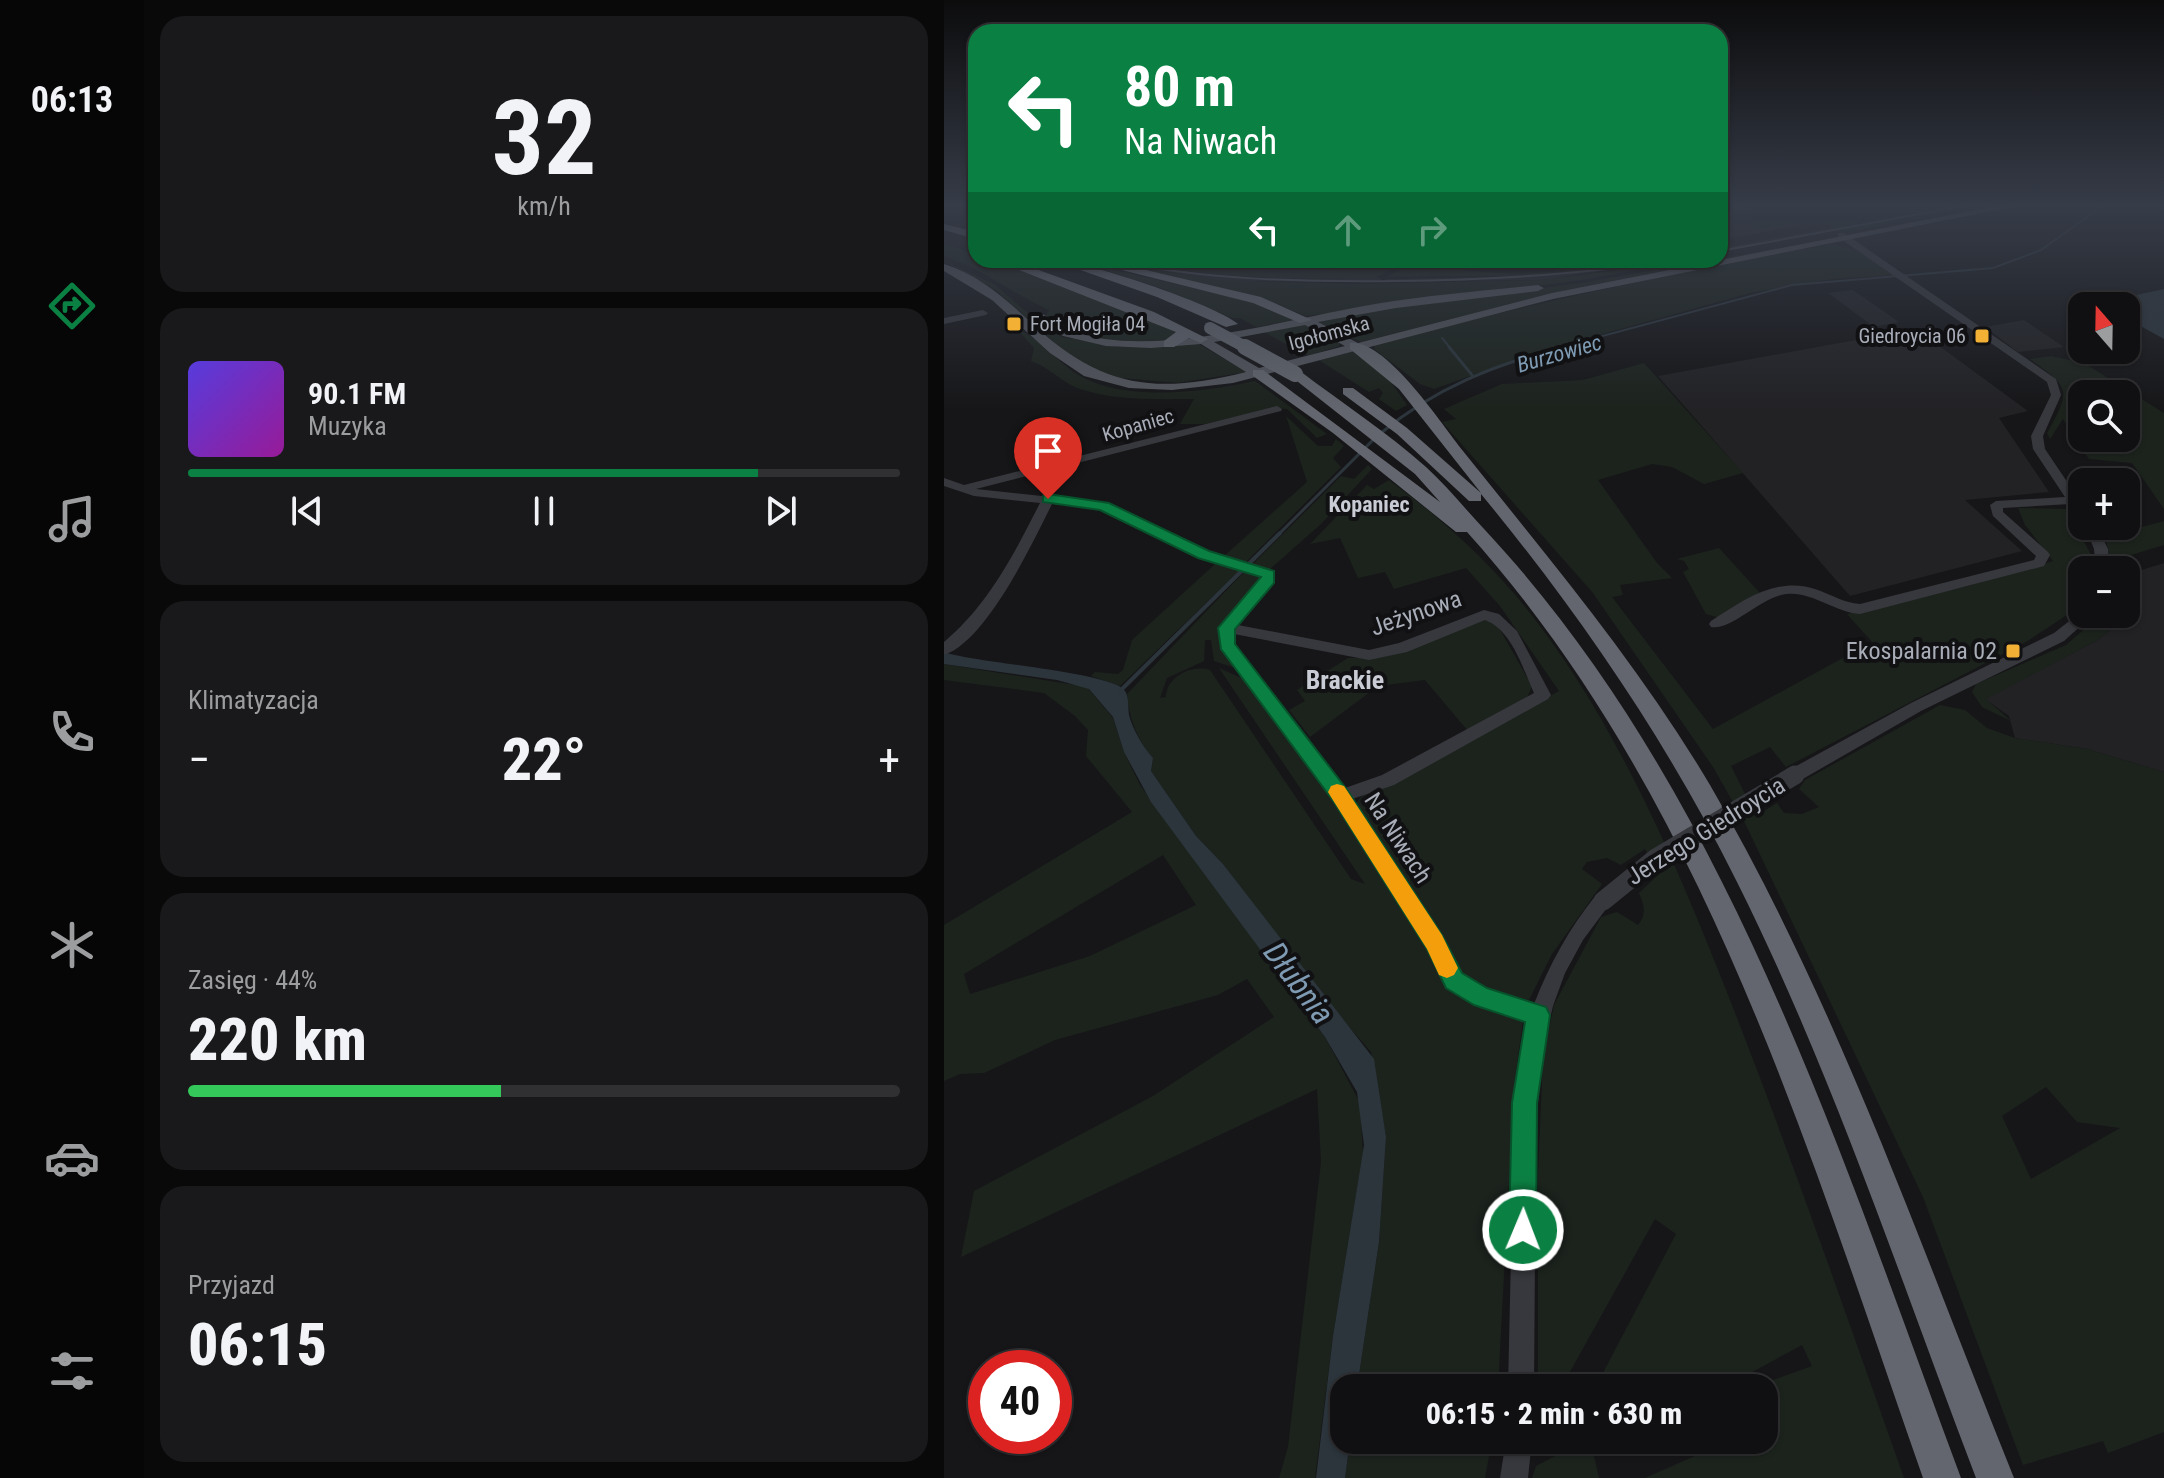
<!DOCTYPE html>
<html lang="pl">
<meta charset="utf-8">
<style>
:root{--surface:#101012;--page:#19191b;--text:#f1f3f6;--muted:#9c9d9f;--line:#303032;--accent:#0b8043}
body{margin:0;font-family:"Roboto Condensed",sans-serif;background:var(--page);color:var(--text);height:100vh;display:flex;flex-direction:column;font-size:30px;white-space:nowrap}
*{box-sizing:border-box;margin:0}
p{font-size:26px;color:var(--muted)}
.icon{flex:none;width:44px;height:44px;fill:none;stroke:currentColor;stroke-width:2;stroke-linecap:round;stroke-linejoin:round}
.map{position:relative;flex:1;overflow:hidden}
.drawer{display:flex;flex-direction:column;gap:16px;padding:16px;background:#09090a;width:800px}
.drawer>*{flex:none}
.banner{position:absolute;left:24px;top:24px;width:760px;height:244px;border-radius:24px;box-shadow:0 2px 6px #0004,0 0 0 2px var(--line);background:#0b8043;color:#fff;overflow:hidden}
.needle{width:52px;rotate:340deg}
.controls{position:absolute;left:1124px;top:292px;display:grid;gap:16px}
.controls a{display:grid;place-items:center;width:72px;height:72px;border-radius:16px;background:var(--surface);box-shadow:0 2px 6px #0004,0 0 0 2px var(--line);font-size:40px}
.speed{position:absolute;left:24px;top:1350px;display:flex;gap:16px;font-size:40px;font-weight:700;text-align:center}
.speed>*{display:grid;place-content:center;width:104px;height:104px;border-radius:50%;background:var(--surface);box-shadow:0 2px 6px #0004,0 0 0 2px var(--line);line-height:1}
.speed .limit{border:12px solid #d22;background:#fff;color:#111}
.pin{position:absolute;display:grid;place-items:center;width:68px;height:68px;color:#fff;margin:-82px -34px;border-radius:50% 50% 50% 0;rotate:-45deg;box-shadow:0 0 8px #0007}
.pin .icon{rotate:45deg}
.me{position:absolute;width:88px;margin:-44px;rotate:1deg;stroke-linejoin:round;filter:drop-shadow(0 0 6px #0008)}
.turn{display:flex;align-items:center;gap:28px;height:168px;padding:0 24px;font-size:36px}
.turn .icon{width:104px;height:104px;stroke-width:2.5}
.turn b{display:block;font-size:56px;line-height:68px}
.lanes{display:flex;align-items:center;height:76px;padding:0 24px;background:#0003;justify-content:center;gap:40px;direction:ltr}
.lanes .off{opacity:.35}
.big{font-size:60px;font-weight:800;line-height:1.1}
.drawer .tile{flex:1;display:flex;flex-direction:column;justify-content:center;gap:12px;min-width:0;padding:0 28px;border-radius:24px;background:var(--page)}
.drawer .dial{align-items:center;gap:0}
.dial b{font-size:104px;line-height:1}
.song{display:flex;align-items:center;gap:24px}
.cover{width:96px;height:96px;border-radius:12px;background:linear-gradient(135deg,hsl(250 70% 55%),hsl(300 70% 35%))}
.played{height:8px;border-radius:4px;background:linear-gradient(90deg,var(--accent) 80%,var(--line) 80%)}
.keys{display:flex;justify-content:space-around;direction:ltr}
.heat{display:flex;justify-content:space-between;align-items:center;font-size:44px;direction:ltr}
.charge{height:12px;border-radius:6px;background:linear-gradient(90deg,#34c759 44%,var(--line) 0)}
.trip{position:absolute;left:386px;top:1374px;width:448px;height:80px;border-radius:24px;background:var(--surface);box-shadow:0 2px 6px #0004,0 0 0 2px var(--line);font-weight:800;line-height:80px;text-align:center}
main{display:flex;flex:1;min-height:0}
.tabs{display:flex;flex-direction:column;width:144px;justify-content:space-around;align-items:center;background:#060607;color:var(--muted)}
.tabs .icon{width:56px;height:56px}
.tabs .on{color:var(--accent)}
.tabs b{font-size:36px;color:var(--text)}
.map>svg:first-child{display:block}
</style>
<main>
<nav class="tabs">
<b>06:13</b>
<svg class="icon on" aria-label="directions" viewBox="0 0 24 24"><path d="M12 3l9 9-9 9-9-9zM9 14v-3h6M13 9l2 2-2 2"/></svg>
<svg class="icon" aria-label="music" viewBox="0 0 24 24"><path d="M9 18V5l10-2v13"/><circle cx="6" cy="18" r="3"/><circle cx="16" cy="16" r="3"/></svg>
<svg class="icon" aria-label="phone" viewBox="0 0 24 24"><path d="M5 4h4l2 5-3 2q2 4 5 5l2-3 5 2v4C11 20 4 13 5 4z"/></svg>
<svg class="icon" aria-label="climate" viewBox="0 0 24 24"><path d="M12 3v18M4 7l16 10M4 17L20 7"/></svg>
<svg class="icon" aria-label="car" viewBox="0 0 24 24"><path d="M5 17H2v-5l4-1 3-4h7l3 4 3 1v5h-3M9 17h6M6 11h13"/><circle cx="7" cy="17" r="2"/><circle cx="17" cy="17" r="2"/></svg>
<svg class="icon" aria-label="filters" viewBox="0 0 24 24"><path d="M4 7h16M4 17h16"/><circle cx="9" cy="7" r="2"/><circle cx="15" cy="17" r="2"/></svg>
</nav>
<section class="drawer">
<div class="tile dial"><b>32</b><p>km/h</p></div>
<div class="tile">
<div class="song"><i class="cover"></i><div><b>90.1 FM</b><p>Muzyka</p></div></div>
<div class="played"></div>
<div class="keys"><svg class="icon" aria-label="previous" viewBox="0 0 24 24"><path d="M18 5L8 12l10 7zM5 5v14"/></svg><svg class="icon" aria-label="pause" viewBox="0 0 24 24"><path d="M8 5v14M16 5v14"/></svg><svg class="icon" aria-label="next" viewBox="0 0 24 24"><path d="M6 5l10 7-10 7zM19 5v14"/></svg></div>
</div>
<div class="tile"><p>Klimatyzacja</p>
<div class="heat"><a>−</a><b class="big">22°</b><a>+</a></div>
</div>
<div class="tile"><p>Zasięg · 44%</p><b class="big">220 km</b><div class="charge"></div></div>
<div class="tile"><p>Przyjazd</p><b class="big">06:15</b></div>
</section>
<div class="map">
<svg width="1220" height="1478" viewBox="0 0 1220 1478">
<rect width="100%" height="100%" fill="#161618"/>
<path fill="#222225" d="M776,204H971L776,240Z
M1017,204H1033L776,252V248Z
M162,260L253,274L309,279L437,278L436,282L279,281L221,273Z
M293,260H419L380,272L297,271Z
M712,260H731L598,280L441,282L442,279L601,276Z
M909,290L955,322L930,327L884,293Z
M1080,320L1120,347L1074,352L1041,327Z
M972,329L1084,411L1055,418L1105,492L1021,500L1078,551L906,596L714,376Z
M1220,563V772L1143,749L1071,738L1065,716L1041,699L1152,641L1169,628L1182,614L1191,589L1185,574Z"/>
<path fill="#1c231d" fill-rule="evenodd" d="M796,204H977L949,210L946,213L948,216L954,211L1017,204L891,227L863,221L815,229L808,224L806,211Z
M1055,204L907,231L895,230L1017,207Z
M0,244L32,254V260H49L234,331L226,341C191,342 125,346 102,315L105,310C71,295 39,269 0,256Z
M888,244L915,251L949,275L889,279L806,293L590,353L490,389L476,384L430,349L431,345C583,304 734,272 888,244Z
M847,246L597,296L417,342L373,322L475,304L643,282Z
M129,260L312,303L350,320L312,327L296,318H288L214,287Z
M153,260L272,280L409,284L598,280L751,260L631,281L362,316L335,305Z
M179,260L199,263L293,260L300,266L298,271L380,272L419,260L452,267L433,277L437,278C349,279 265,280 179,260Z
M685,260H712L601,276L442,277L474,262L524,271L576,274L620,271Z
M0,261L50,284L99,326L118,337L174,347L253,343L303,372L233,383L166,377L125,356L52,290Z
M360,324L395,341V346L364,356L316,330Z
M74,330C96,337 112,361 133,374C180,403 259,392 311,381L383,434L373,438L343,409L329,408L261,424H236L250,399C212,399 173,401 136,389C118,383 105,367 87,361L90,348Z
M409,349L444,378L463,405L452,411L435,399L439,393L435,388L425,392L373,359Z
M1107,356L1140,363L1220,413V509L1188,463L1145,459L1119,419L1106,439L1103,433C1127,390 1127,388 1086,359ZM1138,394H1182V438H1138Z
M700,363L799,473L760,484L728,467L708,464L654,480L713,563L728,578L676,585L679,595L668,597L769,729L928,642L903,614L1024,586L1109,561L1081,525L1074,508L1122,509L1150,560L1149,570H1138V605L1082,642L842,767L826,747L787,766L812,816L833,803L840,813L858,814L875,807L855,789L861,780L996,705L1021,710L1043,728L1071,738L1143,749L1220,772V1432L1164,1453L1159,1441L1079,1465L979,1197L802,825L769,767L649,593L498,422L512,419L500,409L558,384L639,380ZM1102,1087L1133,1122L1176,1128L1087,1179L1058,1116Z
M342,416L374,446H388L392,439L400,446L389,458L397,467L302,562L279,557L363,482Z
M424,465L428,469L377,524L325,570L309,564L397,476L410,479Z
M445,480C497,518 546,562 586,613C676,728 735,870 788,1005C849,1161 904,1320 960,1478H701L787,1440H820V1408L827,1405L821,1383L868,1366L858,1345L779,1388H651L732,1234L711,1219L617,1388H594V1175L599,1057L610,1005L657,917L673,912L694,925C703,914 700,905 695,893L714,875L701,849L677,865L663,858L643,862L638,869L658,884L608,954L585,1000L528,986L516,973L411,804L421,793L467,773L615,691L556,606L522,568L450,589L441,572L414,578L396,538L366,544L423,485L430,489Z
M1220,521V545L1167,561L1161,537Z
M775,548L816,593L776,618L762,614L739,572L745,569L740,561L733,559Z
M271,564L296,570L176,686L147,676L151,672L174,674L179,670L188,640Z
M300,572L319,577L276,637L278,647L294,669L270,661L267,640H261L260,661L223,678L216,698L222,697C222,677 248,664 266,670L407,879L421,884L275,668L302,680L395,804L491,957L504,989L530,1005L571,1015L579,1021L570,1086L554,1388H413L435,1242L442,1137L427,1052L388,1007L279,864L252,836L207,771L209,758C193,741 185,717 183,694Z
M550,619L588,686L583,698L524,731L481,680L434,686L366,737L345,710L361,701L353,690L404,658H426L530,620Z
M1156,623L1169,628L1152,641L1042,699L1067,721L1038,707L1028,692L1032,684L1122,645L1144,626Z
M0,664L143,687L169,718L180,752L196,785L381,1037L416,1103L419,1153L389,1336L371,1478H335L344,1447L377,1162L373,1089L17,1257L30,1191L209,1096L330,1017L303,979L274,995L111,1040L40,1073L16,1074L0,1081V925L188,812L142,756L144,730L131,716L100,693L0,680ZM219,855L252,905L146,956L26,994L20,974Z
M406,1440H548L541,1478H401Z
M642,1440H676L650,1456L655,1478H588L592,1466Z"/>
<path fill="#2c353c" d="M1220,289V339L1182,318V306L1155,303Z
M0,652C30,663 169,672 181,691C185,697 184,707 185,715C189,730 199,747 209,758L207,771L252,836L279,864L430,1059L442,1137L435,1242L413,1388H400V1440H406L401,1478H372L389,1336L420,1145L413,1092L381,1037L207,802L180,752L169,717L145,689L113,680L0,664Z"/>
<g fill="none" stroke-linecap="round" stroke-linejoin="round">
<path stroke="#2c353c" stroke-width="2" d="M498,338L507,349
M610,349L848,285L1049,268L1097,250L1161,204"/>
<path stroke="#2c353c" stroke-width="3" d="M505,347L528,375
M437,433C491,388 550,365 618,347
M334,535L430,439"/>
<path stroke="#2c353c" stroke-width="4" d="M175,692L336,533"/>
<path fill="#37383d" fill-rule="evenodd" d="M894,233H900L1112,379L1117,395L1099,436L1101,449L1138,504V517L1134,516L1126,504L1059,508V512L1104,552L1106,555L1100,566L916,614C890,612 868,591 842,594C817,597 787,631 767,627L765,624L767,621C800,600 833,575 874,590C888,595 900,603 916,604L1090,560L1092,556L1049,516L1046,505L1052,501L1121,497L1089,449L1087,436L1107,395L1103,382L894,237Z
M39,310L44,313L42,315L0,324V318Z
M333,406L338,409L337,411L32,489L164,503L265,552L330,572V583L294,625L425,650L455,643L540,610L555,614L573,631L607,695L604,699L450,785L408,799L497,936L517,974L543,990L590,1004C606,963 625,929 652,895L659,893L666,895L668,901L639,940L621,973L609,1006L600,1044L592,1123L590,1388H564L570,1123L573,1083L585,1022L531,1005L503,988L483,948L391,801L278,649L276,628L318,577L255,558L157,509L108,504C88,544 43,640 0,655V642C45,604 70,554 96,503L30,496L0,486V478L20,485ZM541,620C568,630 579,669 590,693L438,775L401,788L290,644V634L425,660L463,652Z
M1141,526H1153L1164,549L1166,570H1152L1150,549Z
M1138,611V614H1150L1120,641L977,711L857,780H845L843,775L845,770L967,703L1110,633Z
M562,1440H588L584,1478H556Z"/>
<path fill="#53555c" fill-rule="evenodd" d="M1062,204H1082L609,299L289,383L228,390L185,388L140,376L106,353L48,300L0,271V264C36,275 64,301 91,326C159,389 214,394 302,372L257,344L207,348L162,346L119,336L85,314L95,312C105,317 116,325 127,330C203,362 350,317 431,304C485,295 540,291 594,285L600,288L594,291L452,308L374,322L414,343L608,293ZM361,325L401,346L315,368L270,342Z"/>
<path fill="#63666e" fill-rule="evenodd" d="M0,224L32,232V239L0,230Z
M50,260H67L210,312L264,339L257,343L245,338L230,347H220V341L232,332Z
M108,260C139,260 271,304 294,324L282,327L213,297Z
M138,260H159L317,297L368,320L356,323L309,303Z
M406,343C442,339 498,425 519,451C606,560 695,665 766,785C893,1003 976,1245 1070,1478H1032C956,1279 889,1074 793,882C724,743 636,614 537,494V501H525L453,434L399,394V388H409L463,428L537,493L455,389L406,349Z
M309,370H319L496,502L471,474L344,374L356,371C398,403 443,432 482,467C503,486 521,509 541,530C782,788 896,1153 1017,1478H979C864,1150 760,795 523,532H512L389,433L309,376Z"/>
<path stroke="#4a4c52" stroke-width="2" d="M776,251L1030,204
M166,260C261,280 356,282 452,281C545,280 636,275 727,260"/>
<path stroke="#37383d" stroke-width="19" d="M659,901L712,858L851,775"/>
<path stroke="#63666e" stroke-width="12" d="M266,328L305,349"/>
<path stroke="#63666e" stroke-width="16" d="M301,347L351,374"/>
</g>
<linearGradient id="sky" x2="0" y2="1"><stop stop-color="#0c0c0d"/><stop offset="0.5" stop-color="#363c48"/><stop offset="1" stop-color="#363c48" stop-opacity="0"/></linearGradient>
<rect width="1220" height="411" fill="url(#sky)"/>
<path fill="#0b8043" stroke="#07532c" stroke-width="2" d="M104,494L165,503L265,551L330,571V583L291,629V644L404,791L498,935L518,973L543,988L602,1007L606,1015L593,1103L592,1230L588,1239L579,1243L569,1239L565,1230L568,1103L581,1022L530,1005L502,988L483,949L390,802L277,649L274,628L317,577L254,558L156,510L99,502V496Z"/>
<path fill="#f59e0b" d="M393,784L400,786L498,935L514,968L510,975L503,978L495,975L483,949L387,797L384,792L387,786Z"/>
<g fill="#f2b134" stroke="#111113" stroke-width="3">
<rect x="62" y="316" width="16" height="16" rx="4"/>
<rect x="1030" y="328" width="16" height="16" rx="4"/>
<rect x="1061" y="643" width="16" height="16" rx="4"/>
</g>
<g text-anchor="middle" stroke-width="8" stroke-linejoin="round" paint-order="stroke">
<g font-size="20" fill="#a8adb8" stroke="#111113" text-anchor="start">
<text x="86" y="331">Fort Mogiła 04</text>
<text x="1022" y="343" text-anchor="end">Giedroycia 06</text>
</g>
<g font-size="20" fill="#a8adb8" stroke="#111113">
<text transform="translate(385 333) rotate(-15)" y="7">Igołomska</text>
<text transform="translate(194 425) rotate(-16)" y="7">Kopaniec</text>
</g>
<g font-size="22" font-style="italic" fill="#7f9bb3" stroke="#111113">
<text transform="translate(615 353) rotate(-16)" y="8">Burzowiec</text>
</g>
<g font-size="22" font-weight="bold" fill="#c9ccd4" stroke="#111113">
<text x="425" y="512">Kopaniec</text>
</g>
<g font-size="24" fill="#a8adb8" stroke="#111113">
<text transform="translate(472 613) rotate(-19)" y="8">Jeżynowa</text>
<text transform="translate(762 831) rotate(-32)" y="8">Jerzego Giedroycia</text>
<text transform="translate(454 838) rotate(57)" y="8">Na Niwach</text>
</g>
<g font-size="24" fill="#a8adb8" stroke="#111113" text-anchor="end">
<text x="1053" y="659">Ekospalarnia 02</text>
</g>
<g font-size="26" font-weight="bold" fill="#c9ccd4" stroke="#111113">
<text x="401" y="689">Brackie</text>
</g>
<g font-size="32" font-style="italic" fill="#7f9bb3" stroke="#111113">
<text transform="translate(355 983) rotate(53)" y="11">Dłubnia</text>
</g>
</g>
</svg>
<div class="controls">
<a><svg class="needle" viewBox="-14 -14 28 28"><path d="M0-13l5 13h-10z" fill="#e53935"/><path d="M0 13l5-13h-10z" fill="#9c9d9f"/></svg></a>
<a><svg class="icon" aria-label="search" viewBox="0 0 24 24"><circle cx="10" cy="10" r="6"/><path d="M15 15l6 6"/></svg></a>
<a>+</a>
<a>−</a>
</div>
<div class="speed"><div class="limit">40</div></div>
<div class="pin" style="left:104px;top:499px;background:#d93025"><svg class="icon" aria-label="arrive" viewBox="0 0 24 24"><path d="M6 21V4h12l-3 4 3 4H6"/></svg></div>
<svg class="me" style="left:579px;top:1230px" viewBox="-20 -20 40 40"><circle r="17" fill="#0b8043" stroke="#fff" stroke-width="3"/><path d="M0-11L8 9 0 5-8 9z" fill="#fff"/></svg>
<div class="trip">06:15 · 2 min · 630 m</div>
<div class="banner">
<div class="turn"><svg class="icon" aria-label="left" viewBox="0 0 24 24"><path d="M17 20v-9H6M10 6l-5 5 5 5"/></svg><div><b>80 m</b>Na Niwach</div></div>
<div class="lanes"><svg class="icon" aria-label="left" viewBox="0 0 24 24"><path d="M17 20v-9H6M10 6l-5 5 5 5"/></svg><svg class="icon off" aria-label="ahead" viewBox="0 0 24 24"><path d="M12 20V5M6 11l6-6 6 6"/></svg><svg class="icon off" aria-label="right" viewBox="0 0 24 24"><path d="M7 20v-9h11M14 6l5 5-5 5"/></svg></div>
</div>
</div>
</main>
